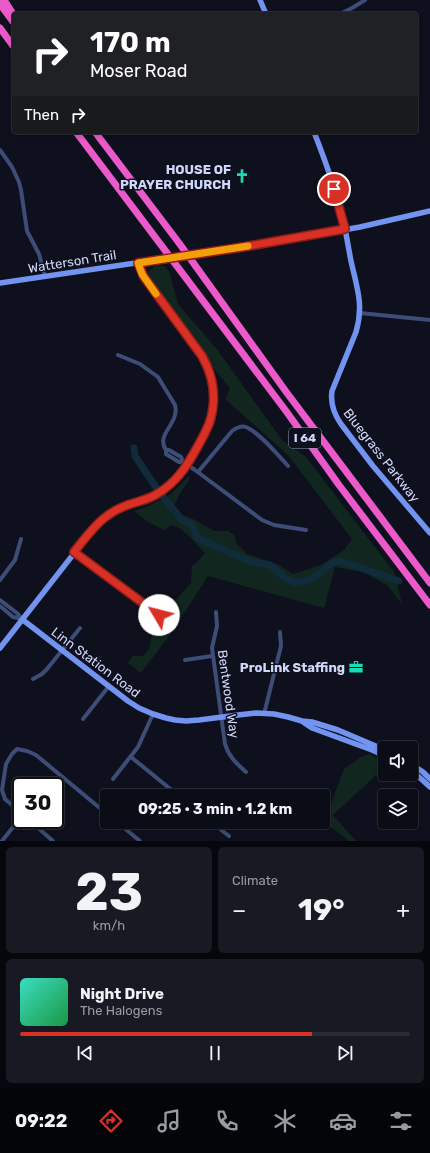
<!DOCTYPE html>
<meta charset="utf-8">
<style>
:root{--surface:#0a0c16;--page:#181a23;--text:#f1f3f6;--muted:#999ba1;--line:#2a2c35;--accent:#d93025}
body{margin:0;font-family:Rubik,sans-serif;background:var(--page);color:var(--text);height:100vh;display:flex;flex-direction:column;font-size:15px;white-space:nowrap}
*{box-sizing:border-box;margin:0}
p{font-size:13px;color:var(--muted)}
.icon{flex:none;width:22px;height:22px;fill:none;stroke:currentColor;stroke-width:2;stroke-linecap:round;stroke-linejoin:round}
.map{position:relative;height:841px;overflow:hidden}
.drawer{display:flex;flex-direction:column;gap:6px;padding:6px;background:#06070c;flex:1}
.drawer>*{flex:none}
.guide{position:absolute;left:12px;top:12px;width:406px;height:122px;border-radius:4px;box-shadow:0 2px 6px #0003,0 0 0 1px var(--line);background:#202124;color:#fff;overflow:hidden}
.buttons{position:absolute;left:378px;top:741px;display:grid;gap:8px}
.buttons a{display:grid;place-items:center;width:40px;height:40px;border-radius:4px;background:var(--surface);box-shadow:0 2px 6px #0003,0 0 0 1px var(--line);font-size:20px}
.speed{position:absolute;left:12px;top:777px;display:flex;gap:8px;font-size:20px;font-weight:700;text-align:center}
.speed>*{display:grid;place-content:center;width:52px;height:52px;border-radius:50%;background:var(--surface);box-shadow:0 2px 6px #0003,0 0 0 1px var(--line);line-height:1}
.speed .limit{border:2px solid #111;border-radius:6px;background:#fff;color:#111}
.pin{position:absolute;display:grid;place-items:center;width:34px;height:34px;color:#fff;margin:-17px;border:2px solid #fff;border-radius:50%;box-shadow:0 1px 4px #0007}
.me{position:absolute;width:44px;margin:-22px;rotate:307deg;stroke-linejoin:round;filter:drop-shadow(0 0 3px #0008)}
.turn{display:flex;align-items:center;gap:14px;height:84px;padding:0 12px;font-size:18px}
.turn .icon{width:52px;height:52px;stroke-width:2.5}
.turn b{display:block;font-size:28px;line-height:34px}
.then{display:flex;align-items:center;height:38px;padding:0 12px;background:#0003;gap:8px;font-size:15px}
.big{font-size:30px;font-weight:700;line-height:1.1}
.drawer .tile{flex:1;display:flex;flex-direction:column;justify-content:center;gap:6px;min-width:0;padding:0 14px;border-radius:6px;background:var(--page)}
.drawer .dial{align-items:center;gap:0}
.dial b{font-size:52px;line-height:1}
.song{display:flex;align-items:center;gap:12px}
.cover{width:48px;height:48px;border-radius:6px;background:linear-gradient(135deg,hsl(170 70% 55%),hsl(140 70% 35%))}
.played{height:4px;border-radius:2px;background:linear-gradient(90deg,var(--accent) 75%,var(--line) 75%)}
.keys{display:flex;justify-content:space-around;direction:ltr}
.heat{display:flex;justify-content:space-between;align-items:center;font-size:22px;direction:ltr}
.drawer .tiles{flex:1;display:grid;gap:6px;grid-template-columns:1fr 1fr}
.tile:last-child{grid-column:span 2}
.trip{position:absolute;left:100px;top:789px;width:230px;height:40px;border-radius:4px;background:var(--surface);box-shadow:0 2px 6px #0003,0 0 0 1px var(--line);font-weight:700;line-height:40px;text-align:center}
.tab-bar{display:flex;height:64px;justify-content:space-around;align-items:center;background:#040509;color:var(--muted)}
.tab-bar .icon{width:28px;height:28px}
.tab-bar .current{color:var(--accent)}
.tab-bar b{font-size:18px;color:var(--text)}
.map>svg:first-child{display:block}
</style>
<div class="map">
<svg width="430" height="841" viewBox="0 0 430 841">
<rect width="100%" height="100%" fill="#0e101d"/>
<path fill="#122620" d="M156,265L165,266L170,273L173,286L178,304L216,348L282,440L306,457L394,572L402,604L388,586L363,572L335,567L324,608L208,576L172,632L141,673L128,663L132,656H143L149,649L152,634L170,617L174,602L191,583L192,566L198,561L205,553C195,543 185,529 172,525L164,530L148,522L134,511L149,506L171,494L189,476V480L179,495L174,505L181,514L193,519L214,531H228L234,535L237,544L247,554L277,564L293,574L321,565L344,550L352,539L288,455L225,399L230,388L210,364L150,279L148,272Z
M370,754L385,763V767L333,815L356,841H349L323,821V804L330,806L344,769L361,757Z"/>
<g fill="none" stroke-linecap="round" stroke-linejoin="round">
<path stroke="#102c3a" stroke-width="7" d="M134,448L135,456L157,489
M162,495L182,520L192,525L197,538L252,562L270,565L286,579L297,583L312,579L332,563L340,561L399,581"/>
<path stroke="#3e4d77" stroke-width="4" d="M340,14L352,8L365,0
M0,150L12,167L19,182L21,190L27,231L39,254L45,276
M360,313L430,320
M118,355L140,364L158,377L175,405C180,424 155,434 166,450V454L179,462H183L195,470L262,520L274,525L306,530
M166,450H169L181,457L183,462
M198,472L232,431C236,428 241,425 246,427C260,433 278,455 288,466
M74,552L159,615
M0,580L15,560L21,539
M0,600L17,613L23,620
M0,606L13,617L22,619
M216,612L217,626L212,648L225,744C229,757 236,763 246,772
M185,660L212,656
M33,679L42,674L47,669L80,628
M264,714L281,646L280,632
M83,719L109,686
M131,757L179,796
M113,779L138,747L153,714
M21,813L5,799L2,790L6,764L12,754L17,749L27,751L36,755L107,814
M29,820L53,841
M117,822L140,841
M211,822L229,836
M2,841L21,817"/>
<path stroke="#7293ef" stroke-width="5.5" d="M260,0L266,14
M314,132C325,160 335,187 342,216C346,231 348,246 351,261C357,288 364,305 356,332L332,391C330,404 334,414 341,424L373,466L430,533
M0,283L271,243L360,227L430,211
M23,620L128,701L139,708L153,714L166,718L175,720L186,721L199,720L238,715L256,713L274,714L288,717L302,721L312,722L338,730L385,750
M0,648L97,524L114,511L157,495L175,479L188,465L209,425L213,406V384L208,367L202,356L144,277L138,263
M303,722L312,728L372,750L385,756
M411,764L423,772L430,779
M411,771L419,777L430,787"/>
<path stroke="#ec59ca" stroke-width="7" d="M4,0L13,14
M0,4L14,23
M0,28L14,47
M76,132L286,411L339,485L430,605
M95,132L179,243L287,393L430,583"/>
</g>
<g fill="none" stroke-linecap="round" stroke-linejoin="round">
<defs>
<path id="route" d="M159,615L74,552C84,540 94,525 107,516C116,509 126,505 137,502C144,500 151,498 157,494C177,482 187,466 198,446C202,439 206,431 209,424C217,401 214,377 202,356L144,277L138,263L243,247L345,229L334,189"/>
</defs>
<use href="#route" stroke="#8d1f18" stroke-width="10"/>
<use href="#route" stroke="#d93025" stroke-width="7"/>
<path stroke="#f59e0b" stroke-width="7" d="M156,294L142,274L138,263L248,246"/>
</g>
<defs>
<symbol id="church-bare" viewBox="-9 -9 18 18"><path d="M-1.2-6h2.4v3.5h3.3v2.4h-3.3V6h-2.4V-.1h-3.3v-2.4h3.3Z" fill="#19dcb7" stroke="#0e101d" stroke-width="2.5" paint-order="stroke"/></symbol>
<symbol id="office-bare" viewBox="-9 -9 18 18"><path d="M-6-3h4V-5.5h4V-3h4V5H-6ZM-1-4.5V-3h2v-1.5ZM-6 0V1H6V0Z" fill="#19dcb7" stroke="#0e101d" stroke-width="2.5" paint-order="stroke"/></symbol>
</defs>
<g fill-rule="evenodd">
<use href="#church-bare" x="232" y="166" width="20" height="20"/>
<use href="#office-bare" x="346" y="657" width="20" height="20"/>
</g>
<g text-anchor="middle" stroke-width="3" stroke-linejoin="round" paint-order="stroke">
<rect fill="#0e101d" stroke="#969bb8" stroke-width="1" x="289" y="428" width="32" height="20" rx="3"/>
<g font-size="12" font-weight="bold" fill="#d0d7fa">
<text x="305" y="442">I 64</text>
</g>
<g font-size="13" font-weight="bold" fill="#d0d7fa" stroke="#0e101d" text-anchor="end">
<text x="231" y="174">HOUSE OF<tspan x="231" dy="15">PRAYER CHURCH</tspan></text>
<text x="345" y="672">ProLink Staffing</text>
</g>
<g font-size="13" fill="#d0d7fa" stroke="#0e101d">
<text transform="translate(72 261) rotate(-9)" y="5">Watterson Trail</text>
<text transform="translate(382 455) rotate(52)" y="5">Bluegrass Parkway</text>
<text transform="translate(96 662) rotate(37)" y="5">Linn Station Road</text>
<text transform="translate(229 694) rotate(82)" y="5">Bentwood Way</text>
</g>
</g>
</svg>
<div class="buttons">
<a><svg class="icon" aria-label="sound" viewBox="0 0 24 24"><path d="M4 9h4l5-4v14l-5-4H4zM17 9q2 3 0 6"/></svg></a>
<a><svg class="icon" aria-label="layers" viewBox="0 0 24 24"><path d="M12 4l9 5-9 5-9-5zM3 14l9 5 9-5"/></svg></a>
</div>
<div class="speed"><div class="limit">30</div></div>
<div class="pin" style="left:334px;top:189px;background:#d93025"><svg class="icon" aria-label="arrive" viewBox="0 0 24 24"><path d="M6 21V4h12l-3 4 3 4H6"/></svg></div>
<svg class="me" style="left:159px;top:615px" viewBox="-20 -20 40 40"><circle r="19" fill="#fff"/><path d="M0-13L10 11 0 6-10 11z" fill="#d93025"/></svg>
<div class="trip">09:25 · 3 min · 1.2 km</div>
<div class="guide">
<div class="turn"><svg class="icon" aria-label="right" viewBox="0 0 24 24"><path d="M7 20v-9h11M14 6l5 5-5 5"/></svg><div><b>170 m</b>Moser Road</div></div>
<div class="then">Then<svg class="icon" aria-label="right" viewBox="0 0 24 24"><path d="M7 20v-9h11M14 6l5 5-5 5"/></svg></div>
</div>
</div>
<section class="drawer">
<div class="tiles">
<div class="tile dial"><b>23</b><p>km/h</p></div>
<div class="tile"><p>Climate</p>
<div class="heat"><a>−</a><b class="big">19°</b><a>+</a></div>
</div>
<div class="tile">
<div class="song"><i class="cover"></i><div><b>Night Drive</b><p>The Halogens</p></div></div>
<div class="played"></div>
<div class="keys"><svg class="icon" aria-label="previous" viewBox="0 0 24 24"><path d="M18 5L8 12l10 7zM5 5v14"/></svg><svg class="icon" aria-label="pause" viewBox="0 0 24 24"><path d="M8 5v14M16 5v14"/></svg><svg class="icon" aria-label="next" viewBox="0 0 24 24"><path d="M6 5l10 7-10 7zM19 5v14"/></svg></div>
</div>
</div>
</section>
<nav class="tab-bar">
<b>09:22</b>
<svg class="icon current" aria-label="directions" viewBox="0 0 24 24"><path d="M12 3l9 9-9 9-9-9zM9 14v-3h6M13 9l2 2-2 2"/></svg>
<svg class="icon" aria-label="music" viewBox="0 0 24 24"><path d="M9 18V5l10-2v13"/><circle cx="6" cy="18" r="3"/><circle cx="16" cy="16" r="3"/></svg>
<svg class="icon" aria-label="phone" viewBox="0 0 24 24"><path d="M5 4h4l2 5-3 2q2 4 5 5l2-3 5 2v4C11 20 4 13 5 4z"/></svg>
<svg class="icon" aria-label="climate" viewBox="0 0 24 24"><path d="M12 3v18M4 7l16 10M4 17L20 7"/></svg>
<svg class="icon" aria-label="car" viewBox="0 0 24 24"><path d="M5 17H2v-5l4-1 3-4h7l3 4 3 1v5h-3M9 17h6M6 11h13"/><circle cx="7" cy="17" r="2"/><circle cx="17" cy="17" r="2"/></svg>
<svg class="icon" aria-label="filters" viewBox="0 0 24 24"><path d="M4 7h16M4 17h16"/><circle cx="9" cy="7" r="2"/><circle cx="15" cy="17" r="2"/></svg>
</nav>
